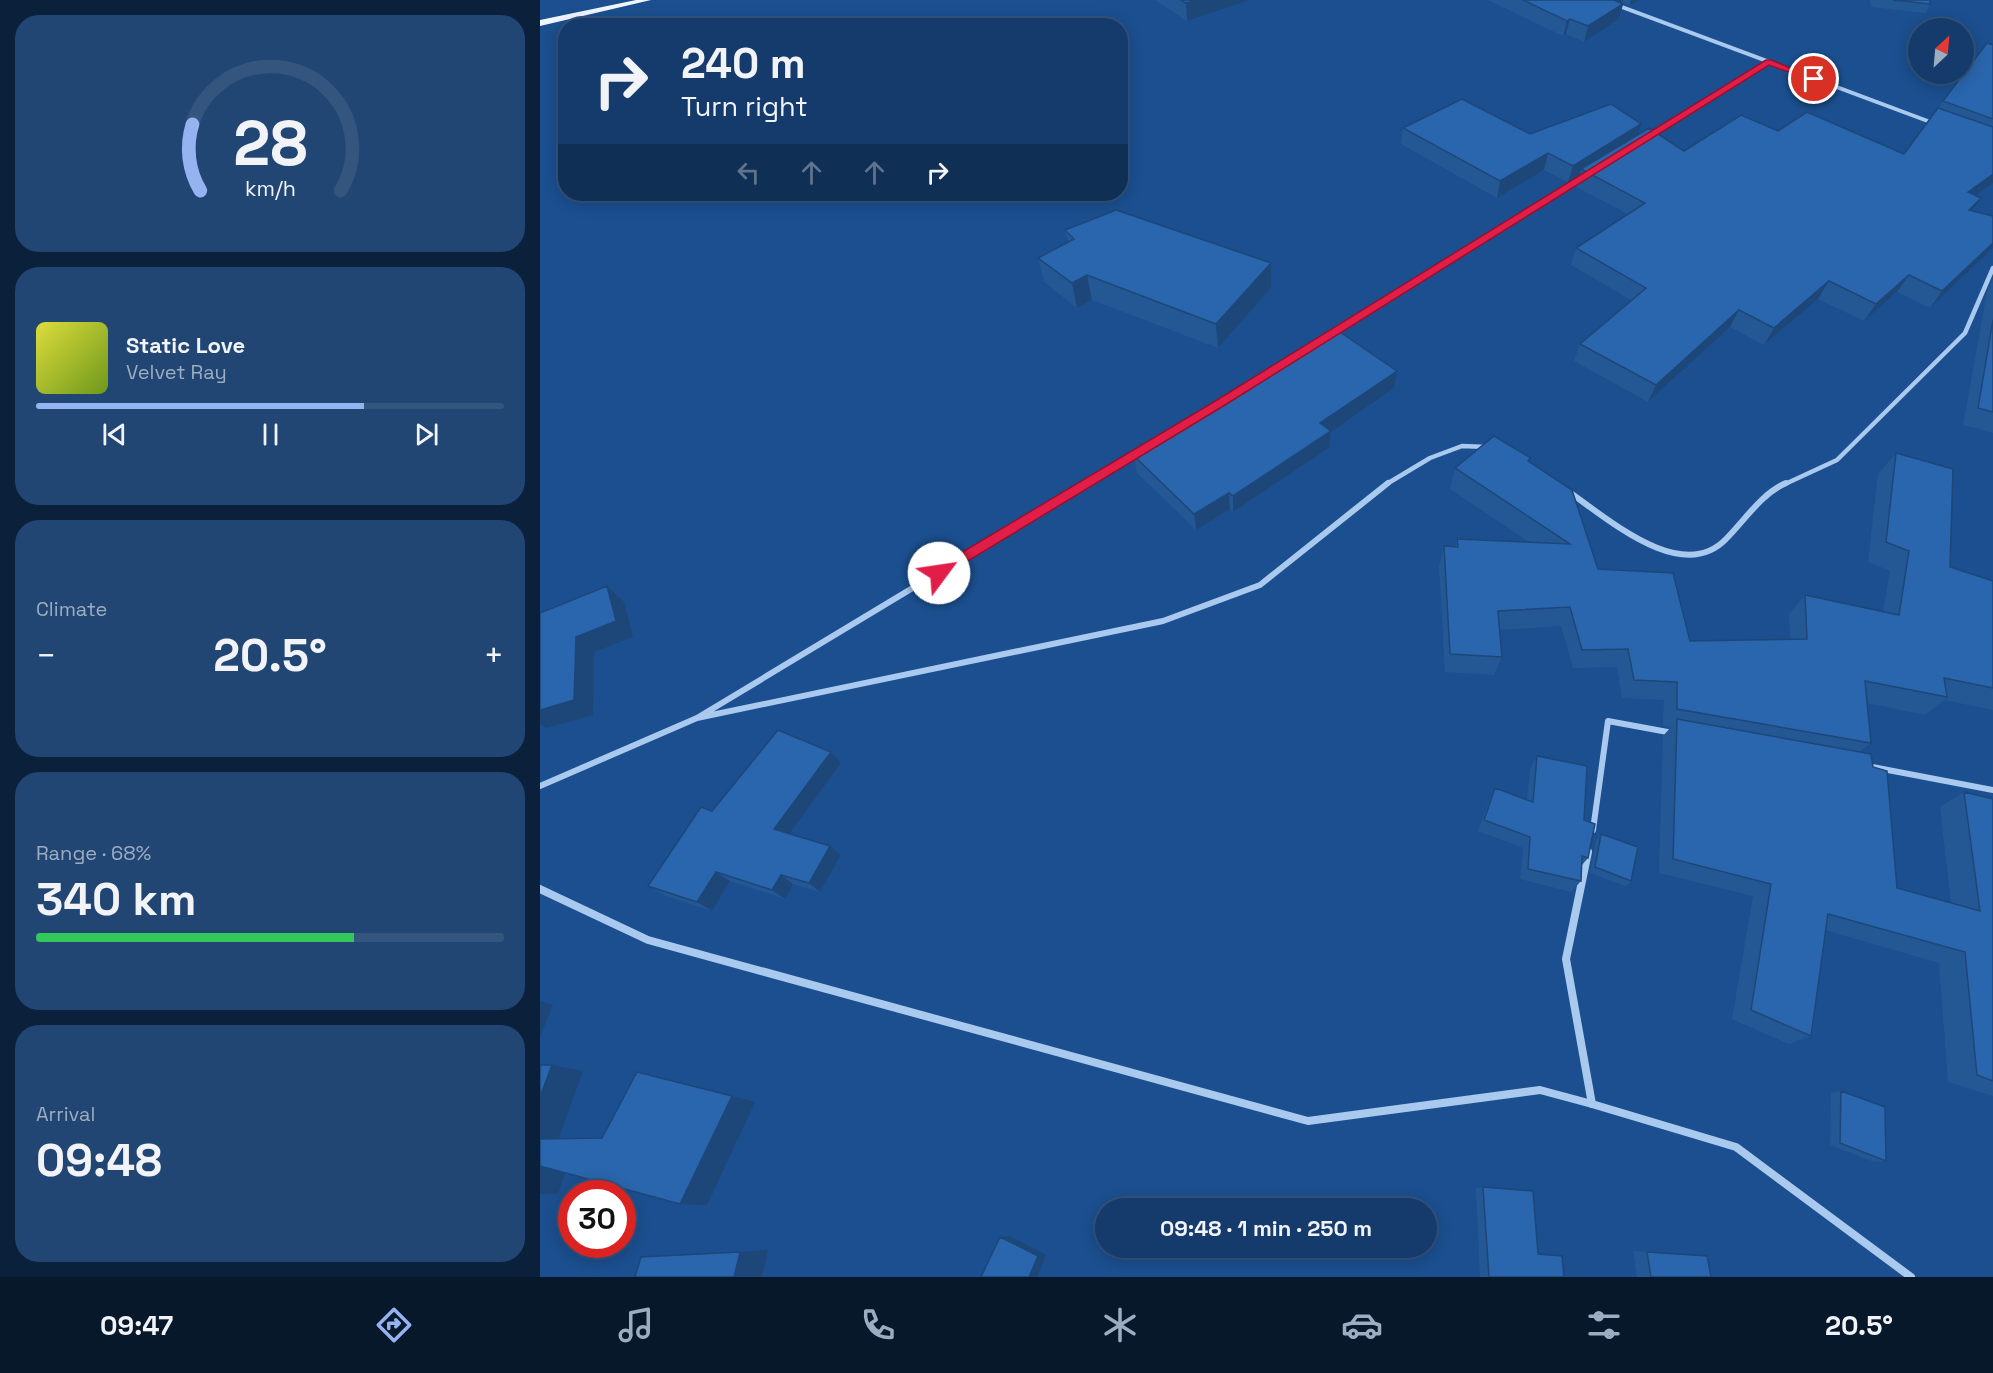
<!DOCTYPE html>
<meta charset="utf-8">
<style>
:root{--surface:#143b6b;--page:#214673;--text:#f1f3f6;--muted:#9dadc1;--line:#33557e;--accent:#95b2f1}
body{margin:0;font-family:"Space Grotesk",sans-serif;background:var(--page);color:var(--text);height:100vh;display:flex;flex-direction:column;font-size:22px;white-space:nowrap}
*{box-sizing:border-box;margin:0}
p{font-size:20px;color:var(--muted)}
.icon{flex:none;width:33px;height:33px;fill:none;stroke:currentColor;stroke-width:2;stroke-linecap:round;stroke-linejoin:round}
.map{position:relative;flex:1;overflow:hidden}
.details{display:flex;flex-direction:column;gap:15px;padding:15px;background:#0b203b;width:540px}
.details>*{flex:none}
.hud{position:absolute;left:18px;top:18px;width:570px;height:183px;border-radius:24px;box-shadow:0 3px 15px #0003,0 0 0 2px var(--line);background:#143b6b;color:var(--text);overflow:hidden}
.needle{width:39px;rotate:26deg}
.buttons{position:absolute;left:1368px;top:18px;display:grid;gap:12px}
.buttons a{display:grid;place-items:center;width:66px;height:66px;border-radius:50%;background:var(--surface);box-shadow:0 3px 15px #0003,0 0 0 2px var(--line);font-size:30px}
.speed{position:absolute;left:18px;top:1180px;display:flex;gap:12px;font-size:30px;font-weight:700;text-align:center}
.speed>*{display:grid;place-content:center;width:78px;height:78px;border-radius:50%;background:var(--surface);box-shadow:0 3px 15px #0003,0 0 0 2px var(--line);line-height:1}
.speed .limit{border:9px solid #d22;background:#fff;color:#111}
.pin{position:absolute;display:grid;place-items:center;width:51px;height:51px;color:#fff;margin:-26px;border:3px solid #fff;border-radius:50%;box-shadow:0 2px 6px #0007}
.me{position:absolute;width:66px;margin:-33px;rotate:59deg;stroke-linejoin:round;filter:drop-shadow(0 0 4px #0008)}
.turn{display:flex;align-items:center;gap:21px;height:126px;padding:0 24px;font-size:27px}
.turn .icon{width:78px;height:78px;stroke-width:2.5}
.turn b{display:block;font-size:42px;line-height:51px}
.lanes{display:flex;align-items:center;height:57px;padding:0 24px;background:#0003;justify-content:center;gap:30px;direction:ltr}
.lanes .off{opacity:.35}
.big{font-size:45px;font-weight:800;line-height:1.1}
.details .tile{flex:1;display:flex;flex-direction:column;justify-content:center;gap:9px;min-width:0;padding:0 21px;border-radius:24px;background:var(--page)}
.details .dial{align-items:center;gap:0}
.dial svg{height:156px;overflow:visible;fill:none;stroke:var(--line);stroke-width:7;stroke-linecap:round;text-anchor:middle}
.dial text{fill:var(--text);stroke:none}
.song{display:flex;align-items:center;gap:18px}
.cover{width:72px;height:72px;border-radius:9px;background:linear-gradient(135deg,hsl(60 70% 55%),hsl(80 70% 35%))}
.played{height:6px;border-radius:3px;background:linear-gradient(90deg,var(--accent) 70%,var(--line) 70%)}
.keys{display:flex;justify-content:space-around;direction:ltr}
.heat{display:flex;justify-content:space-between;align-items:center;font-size:33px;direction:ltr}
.charge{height:9px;border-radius:4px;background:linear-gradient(90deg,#34c759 68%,var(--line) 0)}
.trip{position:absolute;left:555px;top:1198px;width:342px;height:60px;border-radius:30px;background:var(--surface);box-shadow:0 3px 15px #0003,0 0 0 2px var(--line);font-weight:800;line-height:60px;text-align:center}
.tabs{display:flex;height:96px;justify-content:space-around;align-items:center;background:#08182b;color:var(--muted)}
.tabs .icon{width:42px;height:42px}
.tabs .current{color:var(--accent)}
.tabs b{font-size:27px;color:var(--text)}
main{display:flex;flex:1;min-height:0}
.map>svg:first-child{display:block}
</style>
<main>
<section class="details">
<div class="tile dial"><svg viewBox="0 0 100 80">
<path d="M14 69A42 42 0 1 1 86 69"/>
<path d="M14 69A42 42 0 0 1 10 35" stroke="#95b2f1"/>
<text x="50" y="56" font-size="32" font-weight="700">28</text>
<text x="50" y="72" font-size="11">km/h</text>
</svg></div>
<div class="tile">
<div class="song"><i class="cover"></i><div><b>Static Love</b><p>Velvet Ray</p></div></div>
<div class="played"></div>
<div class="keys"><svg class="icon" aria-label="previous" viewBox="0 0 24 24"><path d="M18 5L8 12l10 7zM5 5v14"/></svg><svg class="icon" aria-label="pause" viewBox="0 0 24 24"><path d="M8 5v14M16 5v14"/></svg><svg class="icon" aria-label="next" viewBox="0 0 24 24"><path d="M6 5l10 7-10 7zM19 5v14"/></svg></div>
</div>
<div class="tile"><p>Climate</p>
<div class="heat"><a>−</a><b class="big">20.5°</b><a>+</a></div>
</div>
<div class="tile"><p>Range · 68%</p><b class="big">340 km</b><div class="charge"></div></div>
<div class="tile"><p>Arrival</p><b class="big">09:48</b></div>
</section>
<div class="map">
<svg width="1453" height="1277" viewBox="0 0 1453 1277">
<rect width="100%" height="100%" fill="#1b4f8f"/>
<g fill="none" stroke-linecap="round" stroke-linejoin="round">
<path stroke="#a9c9ee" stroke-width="4" d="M1063,0L1393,123
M1109,136L1229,62
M986,213L1045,176"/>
<path stroke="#a9c9ee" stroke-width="4.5" d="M791,334L988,211
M545,485L667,411
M845,485L890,458L922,446L947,447
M1243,485L1297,460L1425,333L1453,268"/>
<path stroke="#a9c9ee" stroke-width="6" d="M1029,492C1067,518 1142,585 1186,539C1205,520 1221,494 1246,483
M157,718L623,621L720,585L848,483
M1327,766L1453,790
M0,786L157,718L547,483
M1053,830L1068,721L1133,733"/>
<path stroke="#a9c9ee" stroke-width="8" d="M1048,852L1026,959L1052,1104
M0,889L108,940L768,1121L1000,1090L1052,1104L1196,1147L1371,1277"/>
<path fill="#f0f6ff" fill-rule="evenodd" d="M96,0H111L0,26V20Z"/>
</g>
<path fill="#245895" d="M615,0H707V1L647,21Z
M948,0H1100L1090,5L1082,3L1083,4L1079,19L1044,42L1026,34L1023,36Z
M1330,0H1390V4L1386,13L1331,7Z
M1453,45V183L1436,195L1432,211L1453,216V248L1390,308L1357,292L1324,321L1278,299L1224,345L1190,327L1108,402L1034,361L1040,344L1091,300L1031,265L1036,248L1088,214L1036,187L1040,175L1028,182L1004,170L957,198L861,144L863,128L990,134L1101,124L1097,135L1144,151L1238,131L1364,154L1399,108L1403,101Z
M525,230L731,263V288L678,348L552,300L537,308L504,282L498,258L528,242Z
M1453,279V433L1423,425L1447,292Z
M857,371L854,388L791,432L789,448L693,512L690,509L656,530L597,473L594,456L661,417V413Z
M1356,453L1410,567L1453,581V710L1404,700L1385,715L1327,703L1331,743L1319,752L1333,767L1357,888L1411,903L1400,807L1424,792L1453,799V1096L1408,1082L1399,963L1285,930L1271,1036L1249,1044L1192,1019L1213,896L1119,873L1123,736L1131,727L1123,726L1124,700L1082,698L1077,667L1033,668L1021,626L959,630L962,657L954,675L905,672L899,566L904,546L915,547L917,539L989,542L910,489L915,468L989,462L1058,569L1150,641L1250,639L1249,614L1265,595L1343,612L1350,571L1328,562L1338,474Z
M997,756L1044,820L1048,858L1042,865L1041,881L1031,892L980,879L983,848L938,831L949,801L955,788L987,800L990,769Z
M301,763L250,834L290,846L301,855L280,892L253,884L245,899L190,881L172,911L124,895L108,886L172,811Z
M1061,834L1091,881L1086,886L1050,873L1056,840Z
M1301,1091L1346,1161L1334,1162L1290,1145L1291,1093Z
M943,1187L998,1253L1024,1277H940L936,1188Z
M1093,1251L1107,1252L1171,1277H1097Z"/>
<path fill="#1d4779" d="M656,0H707V1L647,21L646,3Z
M1075,0H1083L1081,6L1083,4L1079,19L1044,42L1048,26Z
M1091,0H1100L1090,5Z
M1030,19L1026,34L1023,36L1027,21Z
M1101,124L1096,140L1041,169L1040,175L1028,182L1033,166Z
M1008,153L1004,170L957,198L960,181Z
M1453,174V183L1416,210L1428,192Z
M1441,198L1429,215V210Z
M1453,243V248L1390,308L1402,291Z
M731,263V288L678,348L676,324Z
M547,275L552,300L537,308L532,283Z
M1369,275L1357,292L1324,321L1336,304Z
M1289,281L1278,299L1224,345L1234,328Z
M1199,310L1190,327L1108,402L1116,385Z
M857,371L854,388L791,432L789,448L693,512V496L780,423Z
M689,493L690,509L656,530L654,514Z
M67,586L84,602L93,637L54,652L53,715L6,728L0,724V710L36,637Z
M291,752L301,763L246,839L234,829Z
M290,846L301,855L280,892L269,883Z
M176,872L190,881L172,911L157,902Z
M241,875L253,884L245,899L232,890Z
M0,1001L13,1005L0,1037Z
M12,1065L43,1071L17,1143L0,1141V1097Z
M97,1072L215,1102L167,1205L140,1204Z
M0,1165L27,1168L18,1194H0Z
M470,1236L506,1255L497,1277H489L460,1237Z
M228,1250L222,1277H194L200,1252Z"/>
<path fill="#2a66ad" stroke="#1d4779" stroke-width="1.5" d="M640,0H656L646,3Z
M983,0H1075H1074L1083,4L1048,26L1030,19L1027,21Z
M1353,0H1390V4Z
M1447,43L1453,45V119L1403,101Z
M922,99L990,134L1071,104L1101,124L1033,166L1008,153L960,181L863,128Z
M1398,108L1453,127V174L1428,192L1441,198L1429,210L1453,216V243L1402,291L1369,275L1336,304L1289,281L1234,328L1199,310L1116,385L1040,344L1106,288L1036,248L1105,203L1041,169L1109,128L1144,151L1201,115L1238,131L1267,112L1364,154Z
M576,210L731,263L676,324L547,275L532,283L498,258L534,239L525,230Z
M1453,320V412L1438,408Z
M794,328L857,371L780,423L791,431L693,496L689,493L654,514L594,456L664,416L661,413Z
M954,436L991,458L988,461L1032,490L1058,569L1133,573L1150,641L1267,639L1265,595L1359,615L1369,551L1346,542L1356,453L1413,469L1410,567L1453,581V688L1404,678L1407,697L1325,681L1331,743L1137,709V682L1094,680L1088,649L1042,650L1030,607L958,611L962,657L910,654L904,546L918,547L917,539L1030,544L915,468Z
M67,586L76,621L36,637L34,700L0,710V613Z
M1137,719L1331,754L1333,767L1347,771L1357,888L1440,911L1424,792L1453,799V1081L1437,1075L1425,952L1288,914L1271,1036L1211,1010L1231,884L1133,859Z
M238,730L291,752L234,829L290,846L269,883L241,875L232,890L176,872L157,902L108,886L161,807L172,811Z
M997,756L1047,766L1044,820L1055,824L1048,858L1042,856L1041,881L988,869L990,837L944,820L955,788L993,802Z
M1061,834L1098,847L1091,881L1055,867Z
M0,1065H12L0,1097Z
M97,1072L192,1096L140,1204L0,1166V1139L62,1138Z
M1301,1091L1345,1107L1346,1161L1300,1143Z
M943,1187L993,1191L998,1254L1022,1256L1024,1277H949Z
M460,1237L498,1256L489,1277H441Z
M200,1252L194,1277H95L101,1257Z
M1107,1252L1167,1256L1171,1277H1111Z"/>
<path fill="#e11d48" stroke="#92132f" stroke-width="1.5" d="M1226,60H1231L1278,79L1271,80L1229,65L685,405L403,576H394L392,573L394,569L677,400Z"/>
</svg>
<div class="buttons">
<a><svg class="needle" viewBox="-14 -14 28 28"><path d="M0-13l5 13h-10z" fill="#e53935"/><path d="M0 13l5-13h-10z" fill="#9dadc1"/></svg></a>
</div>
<div class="speed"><div class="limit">30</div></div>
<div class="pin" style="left:1274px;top:79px;background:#d93025"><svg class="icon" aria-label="arrive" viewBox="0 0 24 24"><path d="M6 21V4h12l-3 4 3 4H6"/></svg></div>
<svg class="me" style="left:399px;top:573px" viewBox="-20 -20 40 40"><circle r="19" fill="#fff"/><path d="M0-13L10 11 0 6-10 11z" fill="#e11d48"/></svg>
<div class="trip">09:48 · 1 min · 250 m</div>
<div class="hud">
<div class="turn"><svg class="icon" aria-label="right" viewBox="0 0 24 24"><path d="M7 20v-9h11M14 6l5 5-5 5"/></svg><div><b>240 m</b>Turn right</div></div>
<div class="lanes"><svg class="icon off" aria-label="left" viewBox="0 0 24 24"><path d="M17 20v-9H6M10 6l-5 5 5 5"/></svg><svg class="icon off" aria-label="ahead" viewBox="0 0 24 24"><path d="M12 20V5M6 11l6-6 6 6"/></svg><svg class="icon off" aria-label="ahead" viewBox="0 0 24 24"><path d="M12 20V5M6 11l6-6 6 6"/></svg><svg class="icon" aria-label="right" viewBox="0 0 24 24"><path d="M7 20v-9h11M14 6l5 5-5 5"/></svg></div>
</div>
</div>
</main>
<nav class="tabs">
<b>09:47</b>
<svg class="icon current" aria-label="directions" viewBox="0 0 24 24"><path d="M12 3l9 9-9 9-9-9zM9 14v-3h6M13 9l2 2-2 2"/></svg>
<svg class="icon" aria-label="music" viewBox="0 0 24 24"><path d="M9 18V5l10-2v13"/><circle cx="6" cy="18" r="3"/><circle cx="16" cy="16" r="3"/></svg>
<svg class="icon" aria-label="phone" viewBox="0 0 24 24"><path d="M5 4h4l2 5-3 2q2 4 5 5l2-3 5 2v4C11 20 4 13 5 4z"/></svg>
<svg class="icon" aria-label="climate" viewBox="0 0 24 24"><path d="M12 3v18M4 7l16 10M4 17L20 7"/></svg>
<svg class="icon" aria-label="car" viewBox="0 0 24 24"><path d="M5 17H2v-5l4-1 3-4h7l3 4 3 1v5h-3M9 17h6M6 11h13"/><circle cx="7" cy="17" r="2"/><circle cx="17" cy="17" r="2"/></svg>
<svg class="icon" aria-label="filters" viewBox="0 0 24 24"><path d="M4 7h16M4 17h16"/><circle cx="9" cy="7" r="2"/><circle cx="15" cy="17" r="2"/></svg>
<b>20.5°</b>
</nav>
